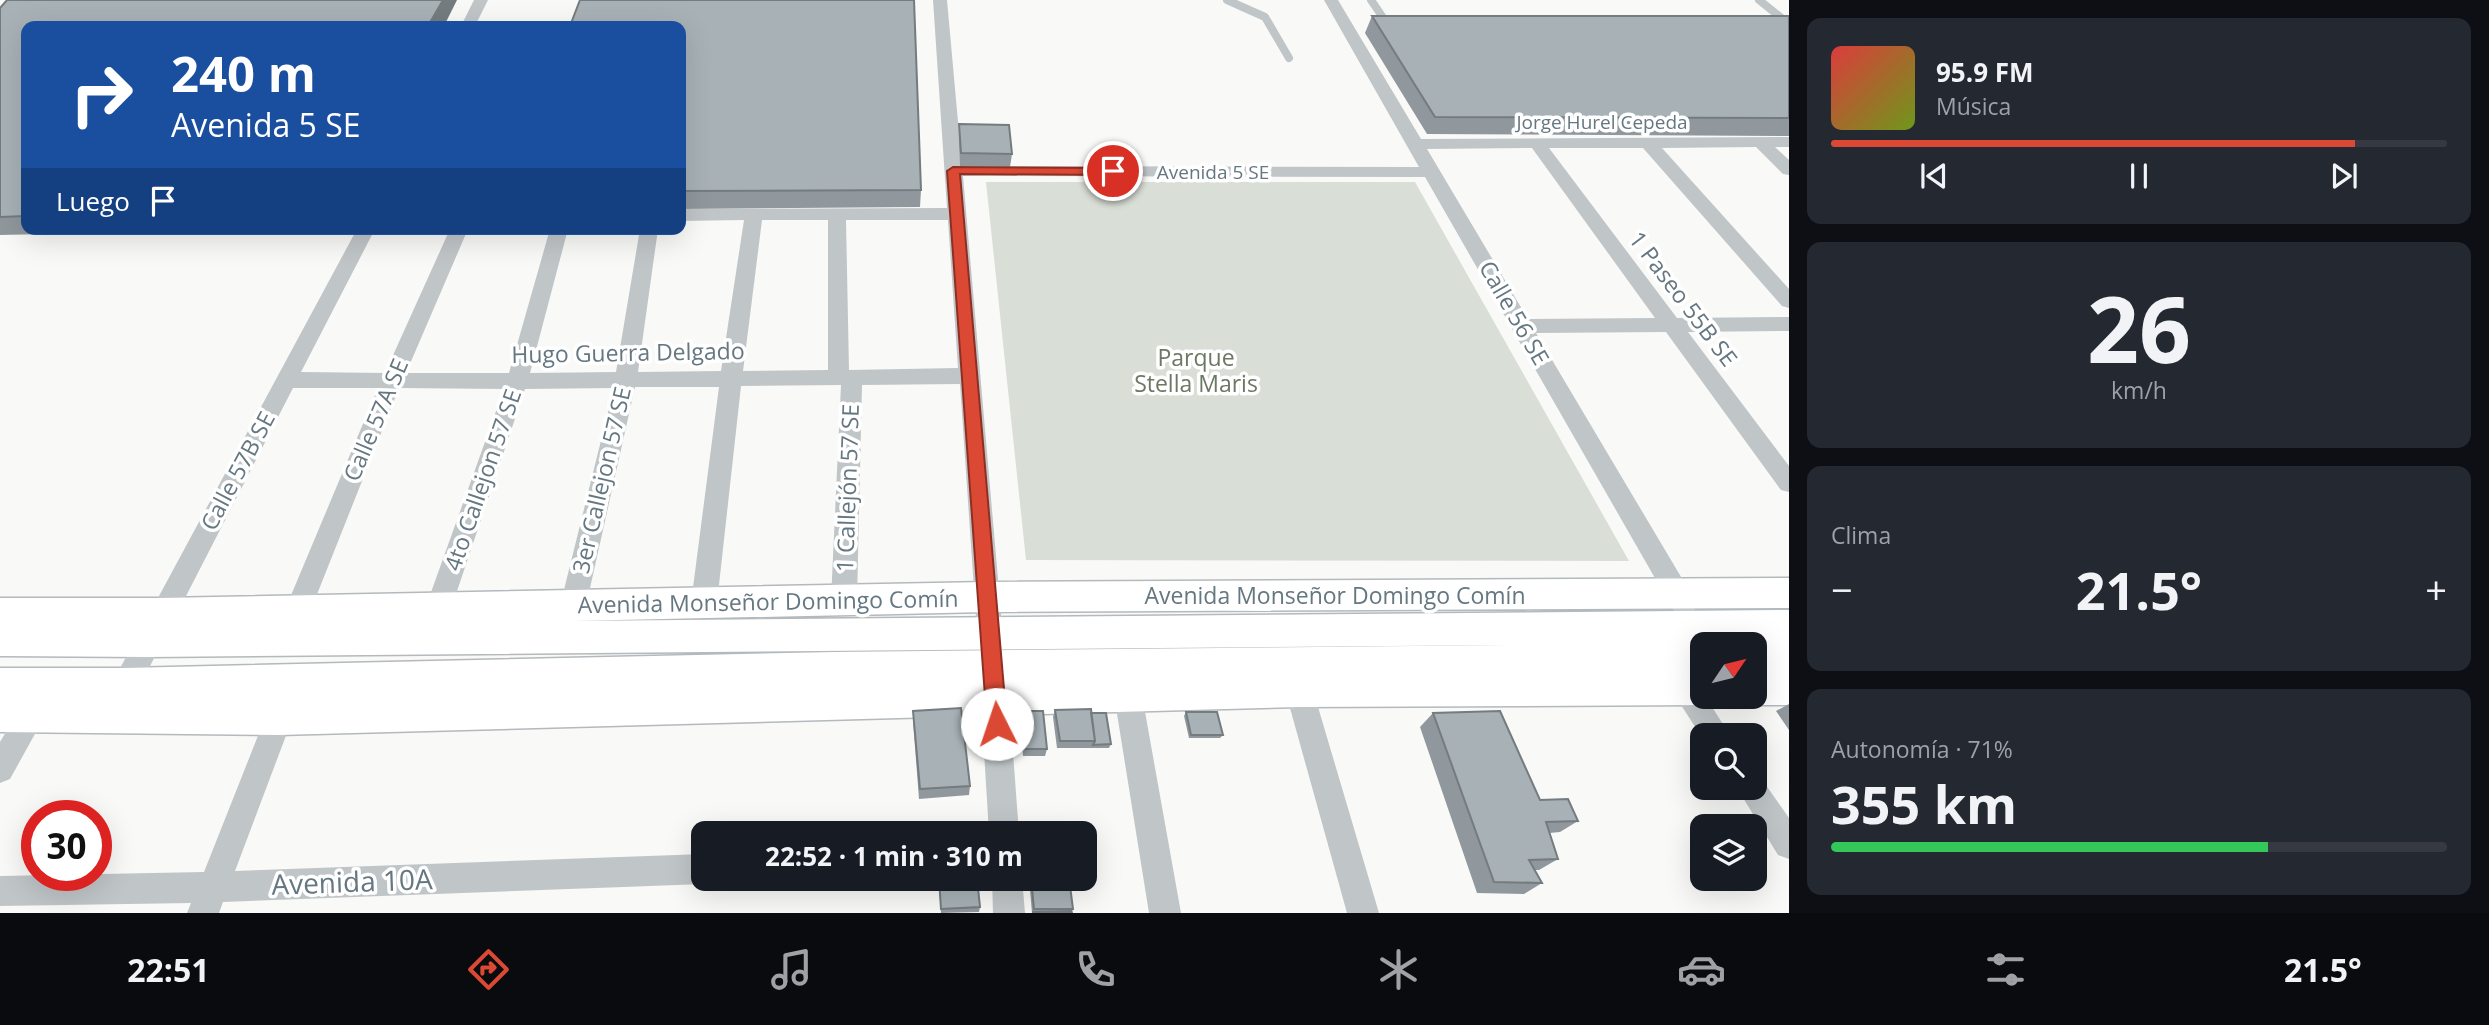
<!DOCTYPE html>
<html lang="es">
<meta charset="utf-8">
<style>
:root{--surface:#171b24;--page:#242831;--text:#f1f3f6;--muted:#9ea1a6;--line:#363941;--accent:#db4935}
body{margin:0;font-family:"Open Sans",sans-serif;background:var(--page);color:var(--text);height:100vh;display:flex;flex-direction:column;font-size:26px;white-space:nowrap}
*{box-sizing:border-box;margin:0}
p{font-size:23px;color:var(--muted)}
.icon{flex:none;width:38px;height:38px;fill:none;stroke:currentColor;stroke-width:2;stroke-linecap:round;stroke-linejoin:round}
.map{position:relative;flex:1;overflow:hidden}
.drawer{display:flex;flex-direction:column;gap:18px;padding:18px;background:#0d0f14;width:700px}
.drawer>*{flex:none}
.banner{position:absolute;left:21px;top:21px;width:665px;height:214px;border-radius:14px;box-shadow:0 7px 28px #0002;background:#1a4fa0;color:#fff;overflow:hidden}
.needle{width:46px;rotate:55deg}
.buttons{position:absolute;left:1690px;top:632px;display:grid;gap:14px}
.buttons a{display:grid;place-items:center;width:77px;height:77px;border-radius:14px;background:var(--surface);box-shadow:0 7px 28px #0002;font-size:35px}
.speed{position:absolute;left:21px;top:800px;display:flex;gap:14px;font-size:35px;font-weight:700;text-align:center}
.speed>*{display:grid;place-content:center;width:91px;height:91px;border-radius:50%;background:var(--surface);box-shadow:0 7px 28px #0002;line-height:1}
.speed .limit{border:10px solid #d22;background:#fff;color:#111}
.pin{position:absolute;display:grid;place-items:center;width:60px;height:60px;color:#fff;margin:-30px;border:4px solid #fff;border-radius:50%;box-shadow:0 2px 7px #0007}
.me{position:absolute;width:77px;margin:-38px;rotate:356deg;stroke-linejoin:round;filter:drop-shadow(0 0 5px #0008)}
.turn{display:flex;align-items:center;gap:24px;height:147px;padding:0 35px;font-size:32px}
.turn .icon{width:91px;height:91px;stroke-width:2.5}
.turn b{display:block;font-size:49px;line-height:60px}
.then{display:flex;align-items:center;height:66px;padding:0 35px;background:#0003;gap:14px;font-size:26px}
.big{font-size:52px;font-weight:700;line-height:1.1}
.drawer .tile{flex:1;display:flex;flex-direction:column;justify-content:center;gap:10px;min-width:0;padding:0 24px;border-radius:14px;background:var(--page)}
.drawer .dial{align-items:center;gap:0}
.dial b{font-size:91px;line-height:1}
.song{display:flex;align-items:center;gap:21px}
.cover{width:84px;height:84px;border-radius:10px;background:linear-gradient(135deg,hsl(0 70% 55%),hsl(80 70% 35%))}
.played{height:7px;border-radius:4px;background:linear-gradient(90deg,var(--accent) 85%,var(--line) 85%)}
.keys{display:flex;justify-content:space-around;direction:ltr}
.heat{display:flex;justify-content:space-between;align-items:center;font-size:38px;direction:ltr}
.charge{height:10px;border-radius:5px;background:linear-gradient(90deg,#34c759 71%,var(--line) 0)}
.trip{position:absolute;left:691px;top:821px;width:406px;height:70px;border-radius:14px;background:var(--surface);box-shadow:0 7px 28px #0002;font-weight:700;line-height:70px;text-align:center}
.tab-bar{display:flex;height:112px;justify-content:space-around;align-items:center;background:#090b0e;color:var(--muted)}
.tab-bar .icon{width:49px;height:49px}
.tab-bar .on{color:var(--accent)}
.tab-bar b{font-size:32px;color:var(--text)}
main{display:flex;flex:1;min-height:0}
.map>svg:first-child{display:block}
</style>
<main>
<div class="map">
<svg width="1789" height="913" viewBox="0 0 1789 913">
<rect width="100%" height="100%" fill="#f9f9f7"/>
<path fill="#d9ded6" d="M986,182H1415L1629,561L1026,560Z"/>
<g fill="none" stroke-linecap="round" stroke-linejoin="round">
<defs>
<path id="secondary" d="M1789,578V608L987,612L572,621L1789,610V705H1755L1742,700L1740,696H1755V644H1751L1761,642L1704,643L1707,644H1703V696H1718L1716,700L1703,705L1299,707L279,735L0,732V668H125L834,652L1507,645L148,657L0,656V598H161L987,582Z"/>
</defs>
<use href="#secondary" stroke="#b3b9bd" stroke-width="3"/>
<path stroke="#c0c5c8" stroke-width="8" d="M1227,0L1265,17L1289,58
M1371,0L1388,25
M1759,0L1789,24"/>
<path fill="#c0c5c8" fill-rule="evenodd" d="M474,0H488L475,26H461Z
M933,0H947L962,166L1419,167L1324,0H1338L1421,139L1789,137V147H1775L1789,160V175L1783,174L1756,147L1662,148L1789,289V308L1782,306L1643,148H1549L1677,318L1789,317V331L1688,332L1789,466V492L1781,490L1666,332L1536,333L1693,597L1697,605L1693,613L1684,616L1675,613L1425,177L963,176L1004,648L1000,656L991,660L982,656L978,648L960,384L862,385L857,600L853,608L844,611L835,608L831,600L841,385L741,386L717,603L713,611L704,614L695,611L691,603L719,387H635L586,606L582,614L573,617L564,614L560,606L614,388L525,389L451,609L447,617L438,620L429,617L425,609L504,389L399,388L310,612L306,620L297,623L288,620L284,612L378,388H293L131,703L121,707L111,703L107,694L111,685L357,229H375L301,372L385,373L450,229H468L406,373H509L550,229H568L530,373L616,372L640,229H658L638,372L721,371L744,220L681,221V209L947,208ZM1532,148L1655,318L1528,319L1427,149ZM762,220H828V370L743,371ZM846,220H948L958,368L849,370Z
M994,673L1004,677L1008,686L1019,833H989L980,686L984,677Z
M1684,675L1694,679L1730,735H1703V739L1670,688L1674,679Z
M1299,677L1309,681L1313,690L1379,913H1347L1285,690L1289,681Z
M1128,682L1138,686L1142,695L1181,913H1149L1114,695L1118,686Z
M32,701L42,705L46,714L10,779L0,783V742L22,705Z
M279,704L289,708L293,717L235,871L704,854V878H715L704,884L223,902L219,913H187L191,903L0,906V876L204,872L269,708Z
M1755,775L1761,778L1789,818V859L1778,855L1737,788H1755Z
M992,878H1022L1025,913H993Z"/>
<use href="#secondary" fill="#fff" fill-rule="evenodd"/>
</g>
<path fill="#90989d" d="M0,8L26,26V229H283L0,235Z
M1372,16H1789V136L1427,134L1365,33Z
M681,26L921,190L920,207L681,209Z
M959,124L1012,154L1010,167L960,166L959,137Z
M1789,704V730L1776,711Z
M1055,710L1091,713L1111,744L1109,748H1057L1053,717Z
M913,711L970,786L969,795L919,799L913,721Z
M1021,711L1047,749L1045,756H1023L1020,718Z
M1186,712L1223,735L1220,738H1189L1184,716Z
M1433,713L1540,800L1578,821L1560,832L1549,833L1558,859L1539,870H1535L1542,883L1524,894L1477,893L1420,727Z
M938,878H977L980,907L979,912L941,913Z
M1029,878H1069L1073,909L1072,913H1032Z"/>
<path fill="#757c7f" d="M443,0H457L444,26H428Z"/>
<path fill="#a7b1b6" stroke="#757c7f" stroke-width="2" d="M7,0H443L428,26H26V216L0,217V8Z
M580,0H914L921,190L681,191V26H570Z
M1372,16H1789V118L1435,117Z
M959,124L1009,125L1012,154L961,153Z
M961,708L970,786L920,789L913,711Z
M1091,709L1095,741H1060L1055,710Z
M1021,711H1043L1047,749H1025Z
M1500,711L1540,800L1568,799L1578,821L1546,822L1558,859L1529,860L1542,883L1494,882L1433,713Z
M1186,712H1217L1223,735H1191Z
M1091,713H1106L1111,744L1093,745L1095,741Z
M939,878H977L980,907L941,909Z
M1031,878H1069L1073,909H1034Z
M1071,911L1072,913H1033V912Z"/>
<path fill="#db4935" stroke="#8e2f22" stroke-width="2" d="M953,167L1113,168L1119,171L1113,175L960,174L1007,724L1004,731L997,734L990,731L987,724L947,171Z"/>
<g text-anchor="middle" stroke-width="7" stroke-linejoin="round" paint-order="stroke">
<g font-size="19" fill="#657780" stroke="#fff">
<text x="1602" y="129">Jorge Hurel Cepeda</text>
<text x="1213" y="179">Avenida 5 SE</text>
</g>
<g font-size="23" fill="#657780" stroke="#fff">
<text transform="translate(1683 299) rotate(53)" y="8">1 Paseo 55B SE</text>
<text transform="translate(1514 313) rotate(60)" y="8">Calle 56 SE</text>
<text transform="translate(628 353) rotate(-1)" y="8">Hugo Guerra Delgado</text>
<text transform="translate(376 420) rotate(-67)" y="8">Calle 57A SE</text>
<text transform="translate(238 471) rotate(-62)" y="8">Calle 57B SE</text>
<text transform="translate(483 480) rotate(-71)" y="8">4to Callejon 57 SE</text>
<text transform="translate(602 480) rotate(-77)" y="8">3er Callejon 57 SE</text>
<text transform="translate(848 488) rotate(-88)" y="8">1 Callejón 57 SE</text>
<text x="1335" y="604">Avenida Monseñor Domingo Comín</text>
<text transform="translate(768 602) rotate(-1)" y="8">Avenida Monseñor Domingo Comín</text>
</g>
<g font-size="23" fill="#6a7864" stroke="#fff">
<text x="1196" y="366">Parque<tspan x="1196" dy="26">Stella Maris</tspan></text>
</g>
<g font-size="28" fill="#657780" stroke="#fff">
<text transform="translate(352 882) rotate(-2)" y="10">Avenida 10A</text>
</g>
</g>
</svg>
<div class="buttons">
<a><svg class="needle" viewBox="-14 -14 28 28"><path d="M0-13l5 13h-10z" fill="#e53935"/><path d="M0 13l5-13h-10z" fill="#9ea1a6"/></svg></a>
<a><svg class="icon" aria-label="search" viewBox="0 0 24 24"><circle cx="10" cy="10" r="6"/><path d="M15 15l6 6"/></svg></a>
<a><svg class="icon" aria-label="layers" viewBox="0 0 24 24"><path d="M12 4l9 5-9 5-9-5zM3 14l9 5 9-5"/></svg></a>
</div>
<div class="speed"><div class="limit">30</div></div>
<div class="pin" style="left:1113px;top:171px;background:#d93025"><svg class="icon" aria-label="arrive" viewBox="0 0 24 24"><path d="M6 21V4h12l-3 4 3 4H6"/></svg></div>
<svg class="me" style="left:997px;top:724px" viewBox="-20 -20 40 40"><circle r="19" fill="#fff"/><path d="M0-13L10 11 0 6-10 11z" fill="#db4935"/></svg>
<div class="trip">22:52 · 1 min · 310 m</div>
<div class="banner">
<div class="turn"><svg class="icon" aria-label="right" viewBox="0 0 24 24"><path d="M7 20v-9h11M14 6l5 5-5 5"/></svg><div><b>240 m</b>Avenida 5 SE</div></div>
<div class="then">Luego<svg class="icon" aria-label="arrive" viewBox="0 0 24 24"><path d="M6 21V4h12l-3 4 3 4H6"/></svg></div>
</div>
</div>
<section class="drawer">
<div class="tile">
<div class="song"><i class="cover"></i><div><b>95.9 FM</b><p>Música</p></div></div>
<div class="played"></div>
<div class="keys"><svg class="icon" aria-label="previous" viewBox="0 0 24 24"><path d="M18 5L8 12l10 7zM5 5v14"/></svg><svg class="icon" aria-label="pause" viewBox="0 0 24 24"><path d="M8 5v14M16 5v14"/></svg><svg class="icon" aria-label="next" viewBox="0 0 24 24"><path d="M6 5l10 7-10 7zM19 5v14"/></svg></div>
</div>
<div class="tile dial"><b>26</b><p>km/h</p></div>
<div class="tile"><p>Clima</p>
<div class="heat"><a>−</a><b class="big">21.5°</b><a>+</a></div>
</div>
<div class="tile"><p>Autonomía · 71%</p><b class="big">355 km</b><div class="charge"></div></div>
</section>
</main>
<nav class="tab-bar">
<b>22:51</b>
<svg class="icon on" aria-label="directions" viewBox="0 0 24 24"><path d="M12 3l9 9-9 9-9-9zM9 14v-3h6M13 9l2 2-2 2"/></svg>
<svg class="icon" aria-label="music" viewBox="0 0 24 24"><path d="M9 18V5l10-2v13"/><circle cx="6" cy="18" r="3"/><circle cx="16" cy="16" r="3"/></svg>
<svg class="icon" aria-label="phone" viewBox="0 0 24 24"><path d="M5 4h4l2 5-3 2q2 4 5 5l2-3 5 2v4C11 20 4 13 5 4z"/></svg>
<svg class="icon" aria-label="climate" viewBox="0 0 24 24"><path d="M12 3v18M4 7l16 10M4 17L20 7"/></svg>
<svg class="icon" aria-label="car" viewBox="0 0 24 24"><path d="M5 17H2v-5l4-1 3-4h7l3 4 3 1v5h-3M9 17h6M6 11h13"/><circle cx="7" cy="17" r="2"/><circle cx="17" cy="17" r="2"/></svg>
<svg class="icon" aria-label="filters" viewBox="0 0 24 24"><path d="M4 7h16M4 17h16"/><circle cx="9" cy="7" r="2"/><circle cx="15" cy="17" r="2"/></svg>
<b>21.5°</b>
</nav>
